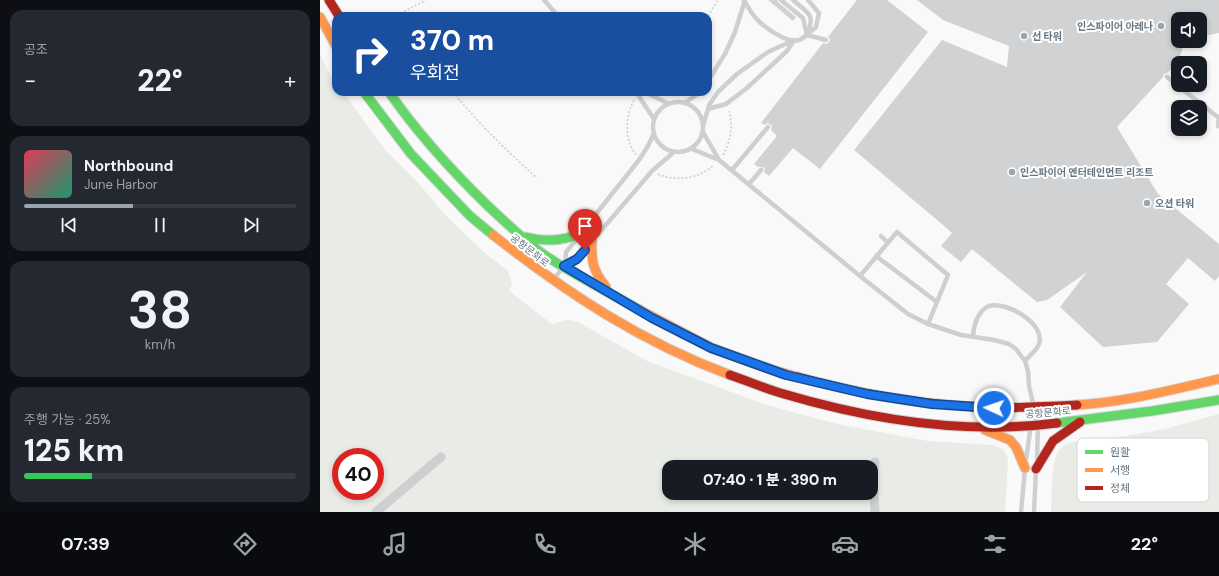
<!DOCTYPE html>
<html lang="ko">
<meta charset="utf-8">
<style>
:root{--surface:#171b24;--page:#242831;--text:#f1f3f6;--muted:#9ea1a6;--line:#363941;--accent:#99a4ac}
body{margin:0;font-family:"DM Sans","Noto Sans KR",sans-serif;background:var(--page);color:var(--text);height:100vh;display:flex;flex-direction:column;font-size:15px;white-space:nowrap}
*{box-sizing:border-box;margin:0}
p{font-size:13px;color:var(--muted)}
.icon{flex:none;width:22px;height:22px;fill:none;stroke:currentColor;stroke-width:2;stroke-linecap:round;stroke-linejoin:round}
.map{position:relative;flex:1;overflow:hidden}
.details{display:flex;flex-direction:column;gap:10px;padding:10px;background:#0d0f14;width:320px}
.details>*{flex:none}
.banner{position:absolute;left:12px;top:12px;width:380px;height:84px;border-radius:12px;box-shadow:0 2px 6px #0003;background:#1a4fa0;color:#fff;overflow:hidden}
.tools{position:absolute;left:851px;top:12px;display:grid;gap:8px}
.tools a{display:grid;place-items:center;width:36px;height:36px;border-radius:8px;background:var(--surface);box-shadow:0 2px 6px #0003;font-size:20px}
.speed{position:absolute;left:12px;top:448px;display:flex;gap:8px;font-size:20px;font-weight:700;text-align:center}
.speed>*{display:grid;place-content:center;width:52px;height:52px;border-radius:50%;background:var(--surface);box-shadow:0 2px 6px #0003;line-height:1}
.speed .limit{border:6px solid #d22;background:#fff;color:#111}
.pin{position:absolute;display:grid;place-items:center;width:34px;height:34px;color:#fff;margin:-41px -17px;border-radius:50% 50% 50% 0;rotate:-45deg;box-shadow:0 0 4px #0007}
.pin .icon{rotate:45deg}
.me{position:absolute;width:44px;margin:-22px;rotate:273deg;stroke-linejoin:round;filter:drop-shadow(0 0 3px #0008)}
.turn{display:flex;align-items:center;gap:14px;height:84px;padding:0 12px;font-size:18px}
.turn .icon{width:52px;height:52px;stroke-width:2.5}
.turn b{display:block;font-size:28px;line-height:34px}
.big{font-size:30px;font-weight:800;line-height:1.1}
.details .card{flex:1;display:flex;flex-direction:column;justify-content:center;gap:6px;min-width:0;padding:0 14px;border-radius:12px;background:var(--page)}
.details .dial{align-items:center;gap:0}
.dial b{font-size:52px;line-height:1}
.song{display:flex;align-items:center;gap:12px}
.cover{width:48px;height:48px;border-radius:6px;background:linear-gradient(135deg,hsl(350 70% 55%),hsl(160 70% 35%))}
.played{height:4px;border-radius:2px;background:linear-gradient(90deg,var(--accent) 40%,var(--line) 40%)}
.keys{display:flex;justify-content:space-around;direction:ltr}
.heat{display:flex;justify-content:space-between;align-items:center;font-size:22px;direction:ltr}
.charge{height:6px;border-radius:3px;background:linear-gradient(90deg,#34c759 25%,var(--line) 0)}
.trip{position:absolute;left:342px;top:460px;width:216px;height:40px;border-radius:12px;background:var(--surface);box-shadow:0 2px 6px #0003;font-weight:800;line-height:40px;text-align:center}
.tab-bar{display:flex;height:64px;justify-content:space-around;align-items:center;background:#090b0e;color:var(--muted)}
.tab-bar .icon{width:28px;height:28px}
.tab-bar .current{color:var(--accent)}
.tab-bar b{font-size:18px;color:var(--text)}
main{display:flex;flex:1;min-height:0}
.map>svg:first-child{display:block}
</style>
<main>
<section class="details">
<div class="card"><p>공조</p>
<div class="heat"><a>−</a><b class="big">22°</b><a>+</a></div>
</div>
<div class="card">
<div class="song"><i class="cover"></i><div><b>Northbound</b><p>June Harbor</p></div></div>
<div class="played"></div>
<div class="keys"><svg class="icon" aria-label="previous" viewBox="0 0 24 24"><path d="M18 5L8 12l10 7zM5 5v14"/></svg><svg class="icon" aria-label="pause" viewBox="0 0 24 24"><path d="M8 5v14M16 5v14"/></svg><svg class="icon" aria-label="next" viewBox="0 0 24 24"><path d="M6 5l10 7-10 7zM19 5v14"/></svg></div>
</div>
<div class="card dial"><b>38</b><p>km/h</p></div>
<div class="card"><p>주행 가능 · 25%</p><b class="big">125 km</b><div class="charge"></div></div>
</section>
<div class="map">
<svg width="899" height="512" viewBox="0 0 899 512">
<rect width="100%" height="100%" fill="#f9f9f9"/>
<path fill="#e8ebe6" fill-rule="evenodd" d="M0,54L8,71L16,82V92H23L66,151L100,185L129,219L165,253L187,270L191,279L192,284L189,291L233,325C241,320 248,319 258,322L327,361L447,405L517,424L608,441L674,445C682,448 687,452 688,460L685,512H0ZM21,457H55V491H21ZM349,467H551V493H349Z
M899,414V512H731C732,498 731,461 739,450C742,446 747,444 752,442L806,436L845,429Z"/>
<path fill="#d0d2d3" d="M448,0H457L459,3L476,17L473,21Z
M537,0H567L608,32L500,169L473,148L449,176L444,172L445,169L443,167H438L434,164L457,136L451,130L452,126L450,124L447,123L445,125L441,123L503,43L507,44L509,42L510,39L508,37Z
M597,0H899V33L880,37V19H858V41H865L858,62L847,73L844,74L843,77L797,127L838,194L899,244V276L895,281L868,258L846,284L869,304L837,342L783,347L740,307L767,272L727,300L717,302L652,249L641,262L621,246L632,233L623,225L534,150L622,40L687,67L689,46L623,20Z"/>
<g fill="none" stroke-linecap="round" stroke-linejoin="round">
<defs>
<path id="fast" d="M44,92L91,154L150,216L173,235
M69,92C98,134 132,171 168,206C186,223 204,240 223,254C254,275 288,292 320,310
M206,237C226,242 241,241 260,234
M737,423L832,411L899,400"/>
<path id="slow" d="M0,17L16,46
M173,235C247,293 321,342 410,375
M272,241C271,261 273,271 286,287
M320,310L392,348L453,370L478,377
M757,405C805,402 852,390 899,379
M665,430L690,440L696,447L705,468"/>
<path id="jam" d="M9,0L19,16
M410,375C428,381 446,389 464,394C552,420 646,435 737,423
M478,377C532,392 586,402 642,406C680,409 719,407 757,405
M716,469L733,441L760,422"/>
</defs>
<use href="#fast" stroke="#d5d6d7" stroke-width="11"/>
<use href="#slow" stroke="#d5d6d7" stroke-width="11"/>
<use href="#jam" stroke="#d5d6d7" stroke-width="11"/>
<path stroke="#cbcccd" stroke-width="1.5" stroke-dasharray="2 2" stroke-linecap="butt" d="M84,16L85,11L106,0
M388,16L398,0
M133,92C158,123 187,151 217,178
M314,100C305,117 304,139 316,155
M403,155C411,141 413,126 409,111
M338,174C357,182 378,179 394,165"/>
<path stroke="#cecfd0" stroke-width="4.5" d="M224,0L238,16
M473,0C488,13 496,14 487,35
M488,0L499,13L496,27L489,33
M424,1C428,6 431,13 435,17C442,26 467,44 479,40C482,39 485,36 487,35L483,18L461,0
M487,35L506,40
M847,77L899,118
M388,81L405,54L415,32L425,0
M316,92L334,119
M325,92L349,104
M333 127a25 25 0 1 1 50 0a25 25 0 1 1-50 0Z
M365,103L380,92
M388,109L406,104L427,88L467,51L474,40
M384,123L389,105L398,92L417,74L448,52L474,40
M898,126L899,118
M383,132L399,160
M372,149L399,160L540,276L588,314L608,324L641,335L674,340L689,344L696,349L705,361L708,371L709,386L718,425L717,459
M412,170L448,127
M429,184L441,170
M260,234L319,160L328,146L334,133
M561,236L568,243
M273,240L332,171L354,152
M556,256L617,302
M245,265L246,252L256,240
M540,276L577,232L628,275L608,324
M234,279L244,266L257,259L268,246
M653,337C653,327 658,310 669,306C687,301 726,324 719,344C717,350 709,356 705,361
M706,460L713,410
M701,512L705,469
M714,512L716,470"/>
<path stroke="#cecfd0" stroke-width="9" d="M555,462L553,475L555,512
M56,512L121,457"/>
<use href="#fast" stroke="#63d668" stroke-width="9"/>
<use href="#slow" stroke="#ff974d" stroke-width="9"/>
<use href="#jam" stroke="#b3261e" stroke-width="9"/>
</g>
<g fill="none" stroke-linecap="round" stroke-linejoin="round">
<defs>
<path id="route" d="M265,250L257,259L244,266L332,318L391,348L466,375L547,394L612,404L674,408"/>
</defs>
<use href="#route" stroke="#114b97" stroke-width="10"/>
<use href="#route" stroke="#1a73e8" stroke-width="7"/>
</g>
<g fill="#99a4ac" stroke="#fff" stroke-width="1.5">
<circle cx="841" cy="26" r="4"/>
<circle cx="704" cy="36" r="4"/>
<circle cx="692" cy="172" r="4"/>
<circle cx="827" cy="203" r="4"/>
</g>
<g text-anchor="middle" stroke-width="4" stroke-linejoin="round" paint-order="stroke">
<g font-size="10" font-weight="bold" fill="#657683" stroke="#fff" text-anchor="start">
<text x="833" y="30" text-anchor="end">인스파이어 아레나</text>
<text x="712" y="40">선 타워</text>
<text x="700" y="176">인스파이어 엔터테인먼트 리조트</text>
<text x="835" y="207">오션 타워</text>
</g>
<g font-size="10" fill="#657683" stroke="#fff">
<text transform="translate(210 250) rotate(38)" y="4">공항문화로</text>
<text transform="translate(728 412) rotate(-5)" y="4">공항문화로</text>
</g>
</g>
<rect x="757" y="438" width="132" height="64" rx="6" fill="#fff" stroke="#d1d6da" stroke-width="1"/>
<rect x="765" y="450" width="18" height="4" fill="#63d668"/>
<rect x="765" y="468" width="18" height="4" fill="#ff974d"/>
<rect x="765" y="486" width="18" height="4" fill="#b3261e"/>
<g font-size="11" fill="#657683">
<text x="790" y="456">원활</text>
<text x="790" y="474">서행</text>
<text x="790" y="492">정체</text>
</g>
</svg>
<div class="tools">
<a><svg class="icon" aria-label="sound" viewBox="0 0 24 24"><path d="M4 9h4l5-4v14l-5-4H4zM17 9q2 3 0 6"/></svg></a>
<a><svg class="icon" aria-label="search" viewBox="0 0 24 24"><circle cx="10" cy="10" r="6"/><path d="M15 15l6 6"/></svg></a>
<a><svg class="icon" aria-label="layers" viewBox="0 0 24 24"><path d="M12 4l9 5-9 5-9-5zM3 14l9 5 9-5"/></svg></a>
</div>
<div class="speed"><div class="limit">40</div></div>
<div class="pin" style="left:265px;top:250px;background:#d93025"><svg class="icon" aria-label="arrive" viewBox="0 0 24 24"><path d="M6 21V4h12l-3 4 3 4H6"/></svg></div>
<svg class="me" style="left:674px;top:408px" viewBox="-20 -20 40 40"><circle r="17" fill="#1a73e8" stroke="#fff" stroke-width="3"/><path d="M0-11L8 9 0 5-8 9z" fill="#fff"/></svg>
<div class="trip">07:40 · 1 분 · 390 m</div>
<div class="banner">
<div class="turn"><svg class="icon" aria-label="right" viewBox="0 0 24 24"><path d="M7 20v-9h11M14 6l5 5-5 5"/></svg><div><b>370 m</b>우회전</div></div>
</div>
</div>
</main>
<nav class="tab-bar">
<b>07:39</b>
<svg class="icon current" aria-label="directions" viewBox="0 0 24 24"><path d="M12 3l9 9-9 9-9-9zM9 14v-3h6M13 9l2 2-2 2"/></svg>
<svg class="icon" aria-label="music" viewBox="0 0 24 24"><path d="M9 18V5l10-2v13"/><circle cx="6" cy="18" r="3"/><circle cx="16" cy="16" r="3"/></svg>
<svg class="icon" aria-label="phone" viewBox="0 0 24 24"><path d="M5 4h4l2 5-3 2q2 4 5 5l2-3 5 2v4C11 20 4 13 5 4z"/></svg>
<svg class="icon" aria-label="climate" viewBox="0 0 24 24"><path d="M12 3v18M4 7l16 10M4 17L20 7"/></svg>
<svg class="icon" aria-label="car" viewBox="0 0 24 24"><path d="M5 17H2v-5l4-1 3-4h7l3 4 3 1v5h-3M9 17h6M6 11h13"/><circle cx="7" cy="17" r="2"/><circle cx="17" cy="17" r="2"/></svg>
<svg class="icon" aria-label="filters" viewBox="0 0 24 24"><path d="M4 7h16M4 17h16"/><circle cx="9" cy="7" r="2"/><circle cx="15" cy="17" r="2"/></svg>
<b>22°</b>
</nav>
